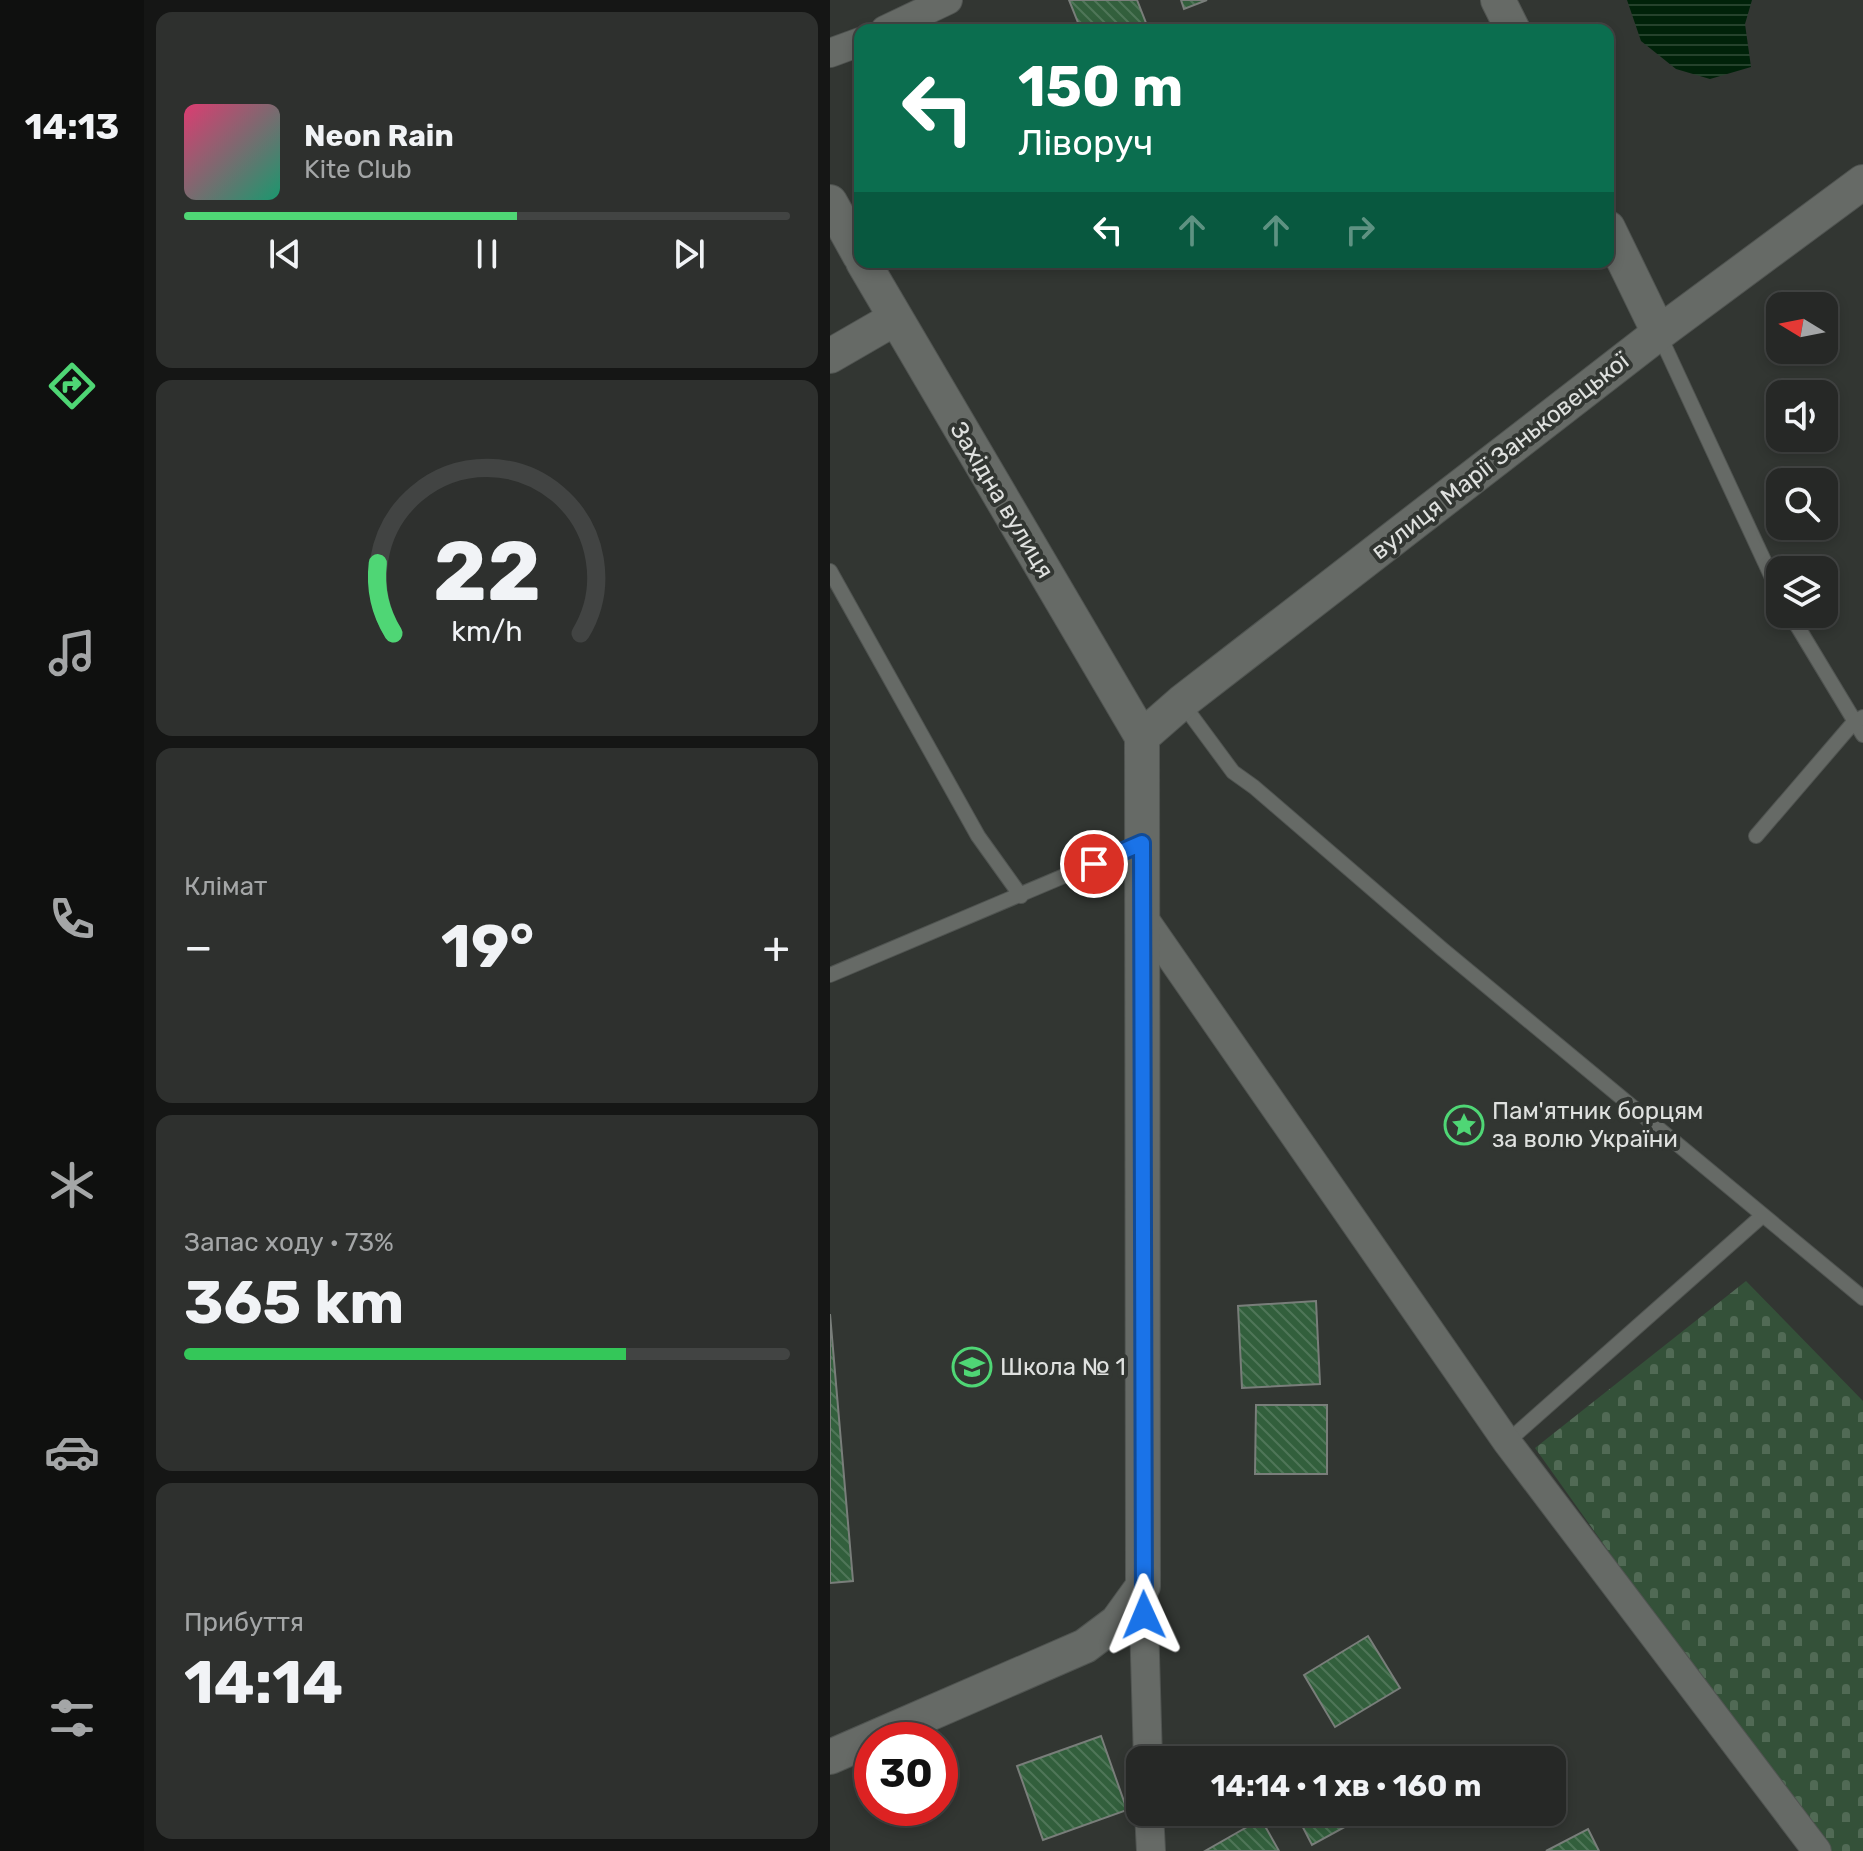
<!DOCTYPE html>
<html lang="uk">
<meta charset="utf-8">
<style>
:root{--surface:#262826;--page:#2e302e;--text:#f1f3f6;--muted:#a4a6a7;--line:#424443;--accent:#4fd675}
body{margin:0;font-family:Rubik,sans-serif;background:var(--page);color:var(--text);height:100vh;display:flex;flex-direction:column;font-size:30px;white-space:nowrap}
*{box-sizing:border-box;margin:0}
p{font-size:26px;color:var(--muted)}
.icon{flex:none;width:44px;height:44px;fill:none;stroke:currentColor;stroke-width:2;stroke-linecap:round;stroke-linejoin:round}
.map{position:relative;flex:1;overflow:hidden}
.side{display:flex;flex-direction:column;gap:12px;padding:12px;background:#151615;width:686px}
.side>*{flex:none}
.top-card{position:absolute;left:24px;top:24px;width:760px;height:244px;border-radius:16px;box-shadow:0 4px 12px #0003,0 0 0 2px var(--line);background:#0b6e4f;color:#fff;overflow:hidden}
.needle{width:52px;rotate:280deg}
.fabs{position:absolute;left:936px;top:292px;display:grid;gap:16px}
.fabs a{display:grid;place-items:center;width:72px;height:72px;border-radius:16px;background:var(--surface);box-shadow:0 4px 12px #0003,0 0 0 2px var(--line);font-size:40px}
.speed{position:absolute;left:24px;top:1722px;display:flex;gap:16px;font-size:40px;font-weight:700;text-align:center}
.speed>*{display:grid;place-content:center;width:104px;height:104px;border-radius:50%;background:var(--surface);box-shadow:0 4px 12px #0003,0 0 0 2px var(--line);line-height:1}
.speed .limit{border:12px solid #d22;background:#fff;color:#111}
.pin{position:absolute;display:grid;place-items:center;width:68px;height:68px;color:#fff;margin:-34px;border:4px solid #fff;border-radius:50%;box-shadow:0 2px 8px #0007}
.me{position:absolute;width:88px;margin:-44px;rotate:359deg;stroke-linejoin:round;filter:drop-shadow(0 0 6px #0008)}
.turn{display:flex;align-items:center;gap:28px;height:168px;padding:0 32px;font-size:36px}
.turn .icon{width:104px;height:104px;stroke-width:2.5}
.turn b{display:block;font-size:56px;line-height:68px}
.lanes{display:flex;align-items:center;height:76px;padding:0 32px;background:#0003;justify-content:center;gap:40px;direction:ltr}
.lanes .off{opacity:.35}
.big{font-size:60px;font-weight:700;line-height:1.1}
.side .widget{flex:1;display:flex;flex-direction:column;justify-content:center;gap:12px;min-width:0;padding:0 28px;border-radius:16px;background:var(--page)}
.side .dial{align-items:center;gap:0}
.dial svg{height:208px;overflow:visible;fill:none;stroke:var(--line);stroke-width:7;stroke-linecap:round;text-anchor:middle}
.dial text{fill:var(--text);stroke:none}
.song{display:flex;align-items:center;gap:24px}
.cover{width:96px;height:96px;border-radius:12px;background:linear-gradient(135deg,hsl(340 70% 55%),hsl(160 70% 35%))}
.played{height:8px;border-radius:4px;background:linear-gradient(90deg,var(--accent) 55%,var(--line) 55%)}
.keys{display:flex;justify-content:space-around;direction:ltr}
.heat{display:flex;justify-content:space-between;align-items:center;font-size:44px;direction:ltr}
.charge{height:12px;border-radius:6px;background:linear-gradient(90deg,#34c759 73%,var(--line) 0)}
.trip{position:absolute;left:296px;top:1746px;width:440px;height:80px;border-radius:16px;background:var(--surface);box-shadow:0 4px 12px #0003,0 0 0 2px var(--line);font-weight:700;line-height:80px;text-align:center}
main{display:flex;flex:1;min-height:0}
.dock{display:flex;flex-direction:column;width:144px;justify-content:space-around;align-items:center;background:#0f100f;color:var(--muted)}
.dock .icon{width:56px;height:56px}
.dock .current{color:var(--accent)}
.dock b{font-size:36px;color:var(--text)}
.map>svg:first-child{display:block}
</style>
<main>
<nav class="dock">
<b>14:13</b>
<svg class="icon current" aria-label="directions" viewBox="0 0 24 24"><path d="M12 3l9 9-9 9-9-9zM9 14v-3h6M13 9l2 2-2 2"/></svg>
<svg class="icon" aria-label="music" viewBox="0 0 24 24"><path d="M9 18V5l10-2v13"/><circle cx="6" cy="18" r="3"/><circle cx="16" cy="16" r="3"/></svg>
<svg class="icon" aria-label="phone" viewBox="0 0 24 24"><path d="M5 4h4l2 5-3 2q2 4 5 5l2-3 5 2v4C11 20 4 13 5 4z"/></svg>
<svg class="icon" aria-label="climate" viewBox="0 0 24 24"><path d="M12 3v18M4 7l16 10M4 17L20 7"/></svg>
<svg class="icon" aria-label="car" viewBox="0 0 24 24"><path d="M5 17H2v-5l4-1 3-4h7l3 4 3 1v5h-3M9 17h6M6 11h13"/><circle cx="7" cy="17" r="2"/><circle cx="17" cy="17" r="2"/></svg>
<svg class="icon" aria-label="filters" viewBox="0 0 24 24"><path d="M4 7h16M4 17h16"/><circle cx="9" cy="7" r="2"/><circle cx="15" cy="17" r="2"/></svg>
</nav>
<section class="side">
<div class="widget">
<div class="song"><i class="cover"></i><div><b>Neon Rain</b><p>Kite Club</p></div></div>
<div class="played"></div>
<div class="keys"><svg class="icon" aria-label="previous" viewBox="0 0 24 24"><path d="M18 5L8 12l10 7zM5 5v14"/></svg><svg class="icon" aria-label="pause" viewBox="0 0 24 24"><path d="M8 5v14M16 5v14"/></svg><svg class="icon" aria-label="next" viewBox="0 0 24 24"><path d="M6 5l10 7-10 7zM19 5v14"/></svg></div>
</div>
<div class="widget dial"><svg viewBox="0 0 100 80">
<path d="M14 69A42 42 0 1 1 86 69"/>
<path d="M14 69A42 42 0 0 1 8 42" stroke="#4fd675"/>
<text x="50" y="56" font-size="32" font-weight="700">22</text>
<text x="50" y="72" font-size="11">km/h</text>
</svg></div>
<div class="widget"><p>Клімат</p>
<div class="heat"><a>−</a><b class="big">19°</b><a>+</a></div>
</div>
<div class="widget"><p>Запас ходу · 73%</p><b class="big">365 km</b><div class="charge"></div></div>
<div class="widget"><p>Прибуття</p><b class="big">14:14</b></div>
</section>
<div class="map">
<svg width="1033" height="1851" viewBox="0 0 1033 1851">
<defs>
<pattern id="cemetery-stones" width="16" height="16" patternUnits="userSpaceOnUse" patternTransform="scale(2)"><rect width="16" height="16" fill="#345139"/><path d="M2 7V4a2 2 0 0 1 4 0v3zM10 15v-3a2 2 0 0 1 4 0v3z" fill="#516a55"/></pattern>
<pattern id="water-rules" width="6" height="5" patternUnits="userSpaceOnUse" patternTransform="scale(2)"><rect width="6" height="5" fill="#002209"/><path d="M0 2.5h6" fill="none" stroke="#25422c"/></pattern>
<pattern id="building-back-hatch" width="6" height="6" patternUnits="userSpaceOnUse" patternTransform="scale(2)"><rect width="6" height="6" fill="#325f3c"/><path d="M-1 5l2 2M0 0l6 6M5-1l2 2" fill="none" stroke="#4f7658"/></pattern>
</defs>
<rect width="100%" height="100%" fill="#323632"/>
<path fill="url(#cemetery-stones)" d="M916,1281L1033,1401V1851H992L705,1448Z"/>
<path fill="url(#water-rules)" d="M797,0H922L915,24L921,67L880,79L846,69L811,41Z"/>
<path fill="url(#building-back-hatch)" stroke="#797e7a" stroke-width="2" d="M239,0H307L316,23L298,30H251Z
M351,0H377L354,9Z
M486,1301L490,1384L412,1388L408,1306Z
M0,1314L23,1581L0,1583Z
M426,1405H497V1474H425Z
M538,1636L570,1688L505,1727L474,1675Z
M271,1736L297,1810L213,1840L187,1766Z
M465,1812H542L482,1845Z
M431,1819L449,1851H375Z
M758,1829L769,1851H716Z"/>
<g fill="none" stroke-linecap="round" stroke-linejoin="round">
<defs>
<path id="service" d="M829,334L950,595
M0,571L148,836L191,896
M960,614L1033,735
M352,703L403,772L424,787L612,949L1033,1298
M926,836L1024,722L1033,717
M0,975L312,843
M677,1442L932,1216"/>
<path id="minor" d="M55,30L118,0
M0,53L30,42
M313,917L677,1442L987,1851
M313,1586L318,1760
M319,1812L321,1851"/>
<path id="tertiary" d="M668,0L683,30
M0,202L30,256
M778,228L829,333
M33,262L312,737
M0,356L64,319
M312,737L352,702L829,333L1033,182
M0,1757L255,1646L287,1622L313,1586L312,737"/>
</defs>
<use href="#service" stroke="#505451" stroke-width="16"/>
<use href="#minor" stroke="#505451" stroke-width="30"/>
<use href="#tertiary" stroke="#505451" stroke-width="36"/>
<use href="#service" stroke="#666a66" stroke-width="14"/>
<use href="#minor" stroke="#666a66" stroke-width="28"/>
<use href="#tertiary" stroke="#666a66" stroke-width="34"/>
</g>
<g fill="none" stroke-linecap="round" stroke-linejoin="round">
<defs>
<path id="route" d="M264,864L312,843L314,1615"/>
</defs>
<use href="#route" stroke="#114b97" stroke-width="20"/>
<use href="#route" stroke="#1a73e8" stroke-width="14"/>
</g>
<defs>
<symbol id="sight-ring" viewBox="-11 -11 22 22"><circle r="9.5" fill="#323632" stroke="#4fd675" stroke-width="1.5"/><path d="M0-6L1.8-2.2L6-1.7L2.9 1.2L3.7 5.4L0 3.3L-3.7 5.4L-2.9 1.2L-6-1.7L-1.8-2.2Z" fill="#4fd675"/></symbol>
<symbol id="school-ring" viewBox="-11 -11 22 22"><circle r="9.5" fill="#323632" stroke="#4fd675" stroke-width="1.5"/><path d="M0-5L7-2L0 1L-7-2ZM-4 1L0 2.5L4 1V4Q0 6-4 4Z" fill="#4fd675"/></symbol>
</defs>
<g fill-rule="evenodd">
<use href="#sight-ring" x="612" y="1103" width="44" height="44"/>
<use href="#school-ring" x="120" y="1345" width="44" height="44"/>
</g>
<g text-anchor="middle" stroke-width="8" stroke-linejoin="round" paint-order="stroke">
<g font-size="24" fill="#dfe1df" stroke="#323632">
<text transform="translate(670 456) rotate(-38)" y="8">вулиця Марії Заньковецької</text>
<text transform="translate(172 500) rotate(59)" y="8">Західна вулиця</text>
</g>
<g font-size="24" fill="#dfe1df" stroke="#323632" text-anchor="start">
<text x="662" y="1119">Пам'ятник борцям<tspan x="662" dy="28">за волю України</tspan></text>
<text x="170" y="1375">Школа № 1</text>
</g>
</g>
</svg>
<div class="fabs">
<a><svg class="needle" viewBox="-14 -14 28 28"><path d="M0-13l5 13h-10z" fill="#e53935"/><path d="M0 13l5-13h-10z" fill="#a4a6a7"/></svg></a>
<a><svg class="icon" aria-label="sound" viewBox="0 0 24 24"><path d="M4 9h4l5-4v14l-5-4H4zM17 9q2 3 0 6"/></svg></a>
<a><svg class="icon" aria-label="search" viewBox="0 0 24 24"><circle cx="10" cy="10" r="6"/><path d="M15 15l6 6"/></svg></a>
<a><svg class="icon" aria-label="layers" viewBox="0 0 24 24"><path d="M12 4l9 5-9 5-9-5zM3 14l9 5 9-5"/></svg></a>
</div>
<div class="speed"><div class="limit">30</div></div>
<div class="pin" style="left:264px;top:864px;background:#d93025"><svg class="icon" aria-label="arrive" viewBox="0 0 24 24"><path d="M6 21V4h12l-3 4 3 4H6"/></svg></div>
<svg class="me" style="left:314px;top:1615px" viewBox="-20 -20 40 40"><path d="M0-17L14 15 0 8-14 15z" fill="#1a73e8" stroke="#fff" stroke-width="4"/></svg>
<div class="trip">14:14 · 1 хв · 160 m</div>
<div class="top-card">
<div class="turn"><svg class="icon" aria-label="left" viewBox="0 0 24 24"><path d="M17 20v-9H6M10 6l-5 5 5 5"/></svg><div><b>150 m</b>Ліворуч</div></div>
<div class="lanes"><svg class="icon" aria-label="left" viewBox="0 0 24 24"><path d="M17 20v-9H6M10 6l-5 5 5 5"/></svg><svg class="icon off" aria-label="ahead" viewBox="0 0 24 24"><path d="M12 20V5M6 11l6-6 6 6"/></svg><svg class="icon off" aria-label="ahead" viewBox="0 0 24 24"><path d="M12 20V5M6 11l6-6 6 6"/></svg><svg class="icon off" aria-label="right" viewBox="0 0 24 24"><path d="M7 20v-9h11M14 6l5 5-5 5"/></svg></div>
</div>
</div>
</main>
